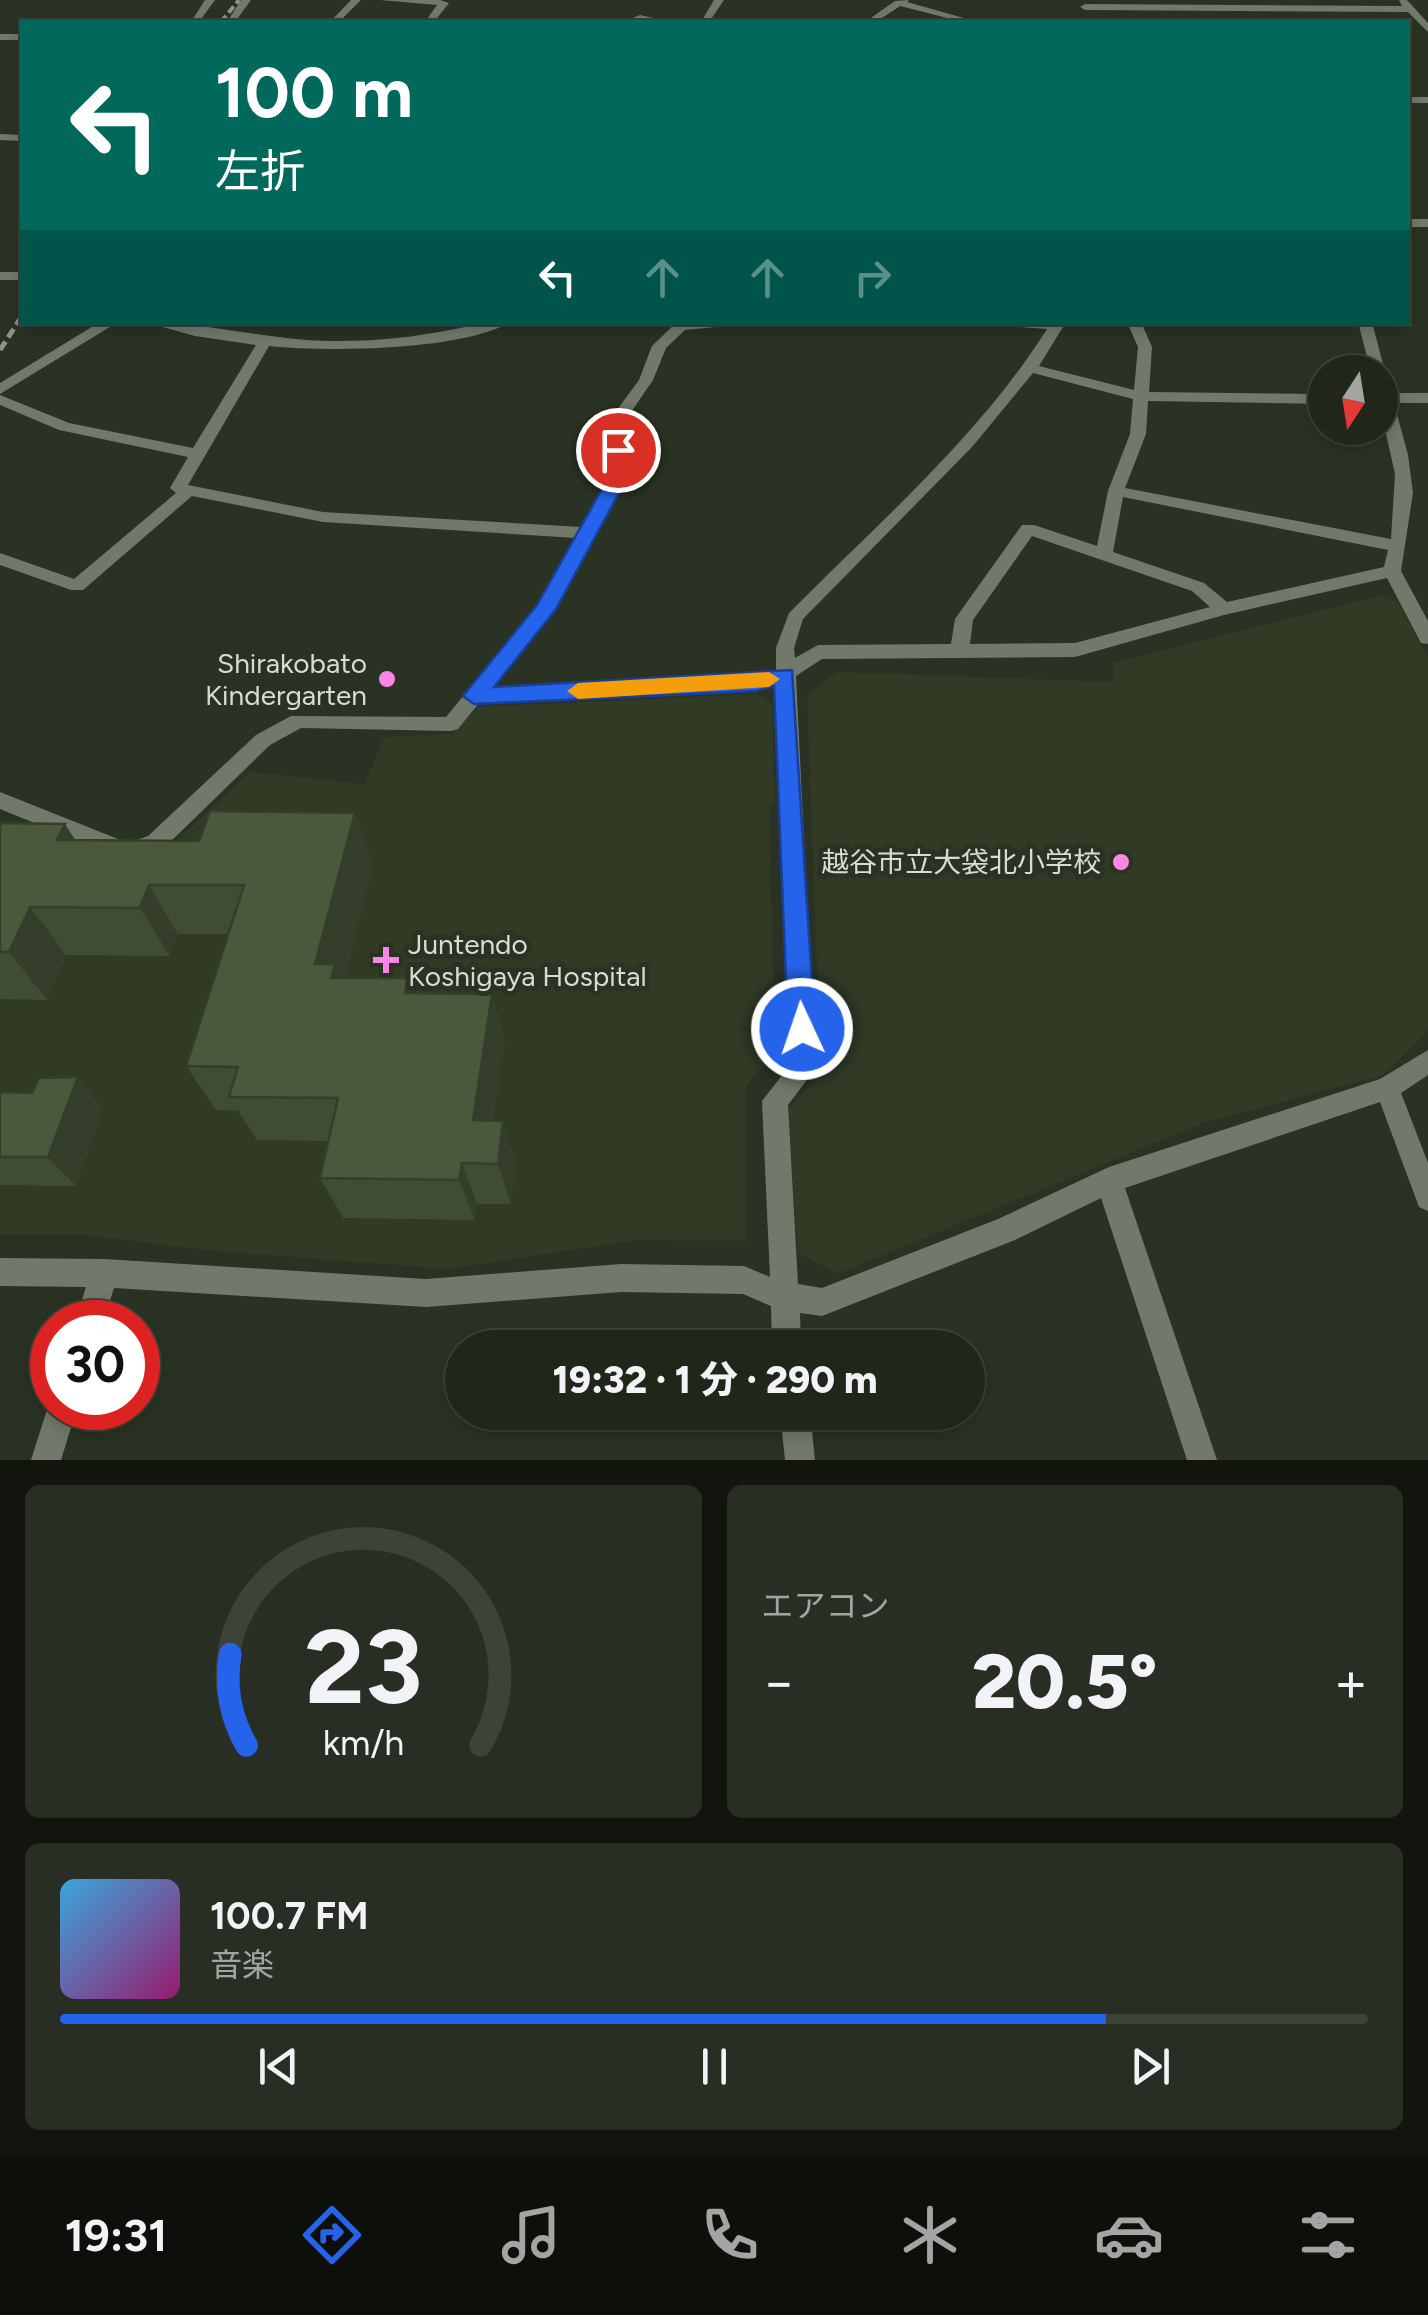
<!DOCTYPE html>
<html lang="ja">
<meta charset="utf-8">
<style>
:root{--surface:#20261a;--page:#282e23;--text:#f1f3f6;--muted:#a2a5a2;--line:#3d4339;--accent:#2563eb}
body{margin:0;font-family:Figtree,"Noto Sans JP",sans-serif;background:var(--page);color:var(--text);height:100vh;display:flex;flex-direction:column;font-size:38px;white-space:nowrap}
*{box-sizing:border-box;margin:0}
p{font-size:32px;color:var(--muted)}
.icon{flex:none;width:55px;height:55px;fill:none;stroke:currentColor;stroke-width:2;stroke-linecap:round;stroke-linejoin:round}
.map{position:relative;height:1460px;overflow:hidden}
.sheet{display:flex;flex-direction:column;gap:25px;padding:25px;background:#12150e;flex:1}
.sheet>*{flex:none}
.top-card{position:absolute;left:20px;top:20px;width:1390px;height:305px;border-radius:0px;box-shadow:0 5px 15px #0003,0 0 0 2px var(--line);background:#00695c;color:#fff;overflow:hidden}
.needle{width:65px;rotate:192deg}
.tools{position:absolute;left:1308px;top:355px;display:grid;gap:20px}
.tools a{display:grid;place-items:center;width:90px;height:90px;border-radius:50%;background:var(--surface);box-shadow:0 5px 15px #0003,0 0 0 2px var(--line);font-size:50px}
.speed{position:absolute;left:30px;top:1300px;display:flex;gap:20px;font-size:50px;font-weight:700;text-align:center}
.speed>*{display:grid;place-content:center;width:130px;height:130px;border-radius:50%;background:var(--surface);box-shadow:0 5px 15px #0003,0 0 0 2px var(--line);line-height:1}
.speed .limit{border:15px solid #d22;background:#fff;color:#111}
.pin{position:absolute;display:grid;place-items:center;width:85px;height:85px;color:#fff;margin:-42px;border:5px solid #fff;border-radius:50%;box-shadow:0 2px 10px #0007}
.me{position:absolute;width:110px;margin:-55px;rotate:357deg;stroke-linejoin:round;filter:drop-shadow(0 0 8px #0008)}
.turn{display:flex;align-items:center;gap:35px;height:210px;padding:0 30px;font-size:45px}
.turn .icon{width:130px;height:130px;stroke-width:2.5}
.turn b{display:block;font-size:70px;line-height:85px}
.lanes{display:flex;align-items:center;height:95px;padding:0 30px;background:#0003;justify-content:center;gap:50px;direction:ltr}
.lanes .off{opacity:.35}
.big{font-size:75px;font-weight:800;line-height:1.1}
.sheet .tile{flex:1;display:flex;flex-direction:column;justify-content:center;gap:15px;min-width:0;padding:0 35px;border-radius:15px;background:var(--page)}
.sheet .dial{align-items:center;gap:0}
.dial svg{height:260px;overflow:visible;fill:none;stroke:var(--line);stroke-width:7;stroke-linecap:round;text-anchor:middle}
.dial text{fill:var(--text);stroke:none}
.song{display:flex;align-items:center;gap:30px}
.cover{width:120px;height:120px;border-radius:15px;background:linear-gradient(135deg,hsl(200 70% 55%),hsl(320 70% 35%))}
.played{height:10px;border-radius:5px;background:linear-gradient(90deg,var(--accent) 80%,var(--line) 80%)}
.keys{display:flex;justify-content:space-around;direction:ltr}
.heat{display:flex;justify-content:space-between;align-items:center;font-size:55px;direction:ltr}
.sheet .tiles{flex:1;display:grid;gap:25px;grid-template-columns:1fr 1fr}
.tile:last-child{grid-column:span 2}
.trip{position:absolute;left:445px;top:1330px;width:540px;height:100px;border-radius:50px;background:var(--surface);box-shadow:0 5px 15px #0003,0 0 0 2px var(--line);font-weight:800;line-height:100px;text-align:center}
.tab-bar{display:flex;height:160px;justify-content:space-around;align-items:center;background:#0d0f0a;color:var(--muted)}
.tab-bar .icon{width:70px;height:70px}
.tab-bar .active{color:var(--accent)}
.tab-bar b{font-size:45px;color:var(--text)}
.map>svg:first-child{display:block}
</style>
<div class="map">
<svg width="1428" height="1460" viewBox="0 0 1428 1460">
<rect width="100%" height="100%" fill="#2a3223"/>
<path fill="#303a25" d="M1381,596L1398,602L1428,658V1030L1383,1075L1203,1123L837,1274L798,1252L787,1110L821,1074L807,695L837,672L1115,682L1112,663Z
M757,694L772,703L775,801L769,807L775,1053L746,1085V1241L636,1240L448,1269L203,1250L87,1235H0V832L15,821L111,865L163,853L250,772L365,784L384,737L452,734L478,707Z"/>
<g fill="none" stroke-linecap="round" stroke-linejoin="round">
<path fill="#72796b" fill-rule="evenodd" d="M205,0H215L199,22H191Z
M241,0H251L235,22H227Z
M351,0H361L339,22H330Z
M380,0H440L449,3L434,22H425L437,5Z
M714,0H724L709,22H701Z
M909,0L907,2L978,22H963L900,6L876,22H865L895,1Z
M1399,0H1407L1428,23V32L1408,12L1085,10L1080,7L1085,4L1402,6Z
M640,15L671,22H623Z
M0,34H22V40H0Z
M1408,97H1428V103H1408Z
M0,134L22,135V141L0,140Z
M1408,219H1428V227H1408Z
M0,272H22V280H0Z
M100,322H118L0,394V383Z
M145,322C206,322 266,340 328,341C359,341 390,340 420,335C451,331 480,322 511,322C461,351 328,352 269,346L188,485L323,512L582,527L608,482L611,418L639,380L652,346L676,323L732,322L725,326L685,330L666,348L653,380L627,418L624,482L551,613L491,688L757,676L776,670V648L789,613C878,523 979,437 1047,329L1004,326L997,322H1066L1039,366L1134,390L1138,347L1127,322H1141L1152,347L1149,392L1325,394V404L1148,401L1146,434L1125,488L1391,539L1395,474L1380,407V372H1371L1358,322H1372L1385,372L1381,376L1387,380L1391,393H1428V403H1394L1408,455L1413,493L1401,571L1428,621V644L1421,643L1387,578L1224,615L1075,657L822,659L796,676L815,1069L788,1105L798,1284L822,1288L998,1219L1109,1167L1380,1079L1428,1050V1075L1401,1093L1428,1163V1211L1419,1207L1380,1102L1125,1188L1217,1460H1187L1101,1198L1015,1240L822,1316L800,1313L801,1348H772L771,1306L743,1294L621,1292L426,1307L114,1288L103,1322H75L86,1287L0,1286V1258L104,1259L426,1279L621,1264L744,1266L770,1277L762,1101L790,1065L777,684L757,690L479,703L458,729L451,731L301,728L270,745L164,848L128,861L0,809V792L128,843L148,836L256,735L291,716L446,717L538,605L576,538L323,522L192,496L83,590H71L0,565V553L74,579L176,493L170,488L188,457L59,430L0,405V395L69,423L193,448L256,345L195,336ZM1033,373L1133,399L1130,434L1108,491L1097,546L1034,525H1022L955,619L951,644L818,645L795,658L794,648L803,619L972,447ZM1123,497L1388,550L1384,567L1227,602L1204,583L1113,552ZM1032,536L1192,591L1210,607L1075,643L970,644L973,620Z
M51,1397L52,1408H77L61,1460H31Z
M780,1412H810L815,1460H785Z"/>
<path stroke="#8d9387" stroke-width="4" stroke-dasharray="8 4" stroke-linecap="butt" d="M221,22L239,0"/>
<path stroke="#8d9387" stroke-width="5" stroke-dasharray="10 5" stroke-linecap="butt" d="M0,350L22,316"/>
</g>
<path fill="#404d34" d="M355,813L373,863L345,978L413,993L492,994L505,1041L493,1120L516,1163L511,1204H477L475,1220L343,1218L320,1178L328,1141L257,1140L238,1111L216,1110L186,1066L228,934H178L170,956L66,955L47,1000L0,999V823L75,840L199,841Z
M0,1092L103,1108L76,1186L0,1185Z"/>
<path fill="#343e2a" d="M355,813L373,863L340,998L315,964Z
M65,824L97,874L57,840Z
M149,885L178,934L170,956L140,908Z
M30,907L66,955L47,1000L9,952Z
M408,978L424,1025L405,993Z
M492,994L505,1041L487,1162L473,1120Z
M78,1077L103,1108L76,1186L48,1157Z
M503,1121L516,1163L511,1204L498,1164Z
M462,1163L477,1204L475,1220L459,1180Z"/>
<path fill="#4a593c" stroke="#343e2a" stroke-width="2.5" d="M210,811L355,813L315,964H335L331,978H408L405,993L492,994L473,1120L503,1121L498,1164L462,1163L459,1180L320,1178L338,1098L229,1097L238,1067L186,1066L244,885H149L140,908L30,907L9,952H0V823L65,824L57,840L199,841Z
M78,1077L48,1157H0V1092L32,1093L39,1078Z"/>
<path fill="#2563eb" stroke="#184099" stroke-width="2.5" d="M618,444L627,450L625,482L556,609L494,687L792,670L815,1029L811,1038L802,1042L792,1038L788,1029L774,686L756,691L474,704L463,696L537,605L606,482L608,450Z"/>
<path fill="#f59e0b" d="M769,672L780,679L769,687L578,699L567,691L578,683Z"/>
<g fill="#fb86e5" stroke="#2a3223" stroke-width="4">
<circle cx="387" cy="679" r="10"/>
<circle cx="1121" cy="862" r="10"/>
<path d="M381 945h10v10h10v10h-10v10h-10v-10h-10v-10h10z"/>
</g>
<g text-anchor="middle" stroke-width="10" stroke-linejoin="round" paint-order="stroke">
<g font-size="28" fill="#d8ddd3" stroke="#2a3223" text-anchor="end">
<text x="367" y="673">Shirakobato<tspan x="367" dy="32">Kindergarten</tspan></text>
<text x="1101" y="872">越谷市立大袋北小学校</text>
<text x="408" y="954" text-anchor="start">Juntendo<tspan x="408" dy="32">Koshigaya Hospital</tspan></text>
</g>
</g>
</svg>
<div class="tools">
<a><svg class="needle" viewBox="-14 -14 28 28"><path d="M0-13l5 13h-10z" fill="#e53935"/><path d="M0 13l5-13h-10z" fill="#a2a5a2"/></svg></a>
</div>
<div class="speed"><div class="limit">30</div></div>
<div class="pin" style="left:618px;top:450px;background:#d93025"><svg class="icon" aria-label="arrive" viewBox="0 0 24 24"><path d="M6 21V4h12l-3 4 3 4H6"/></svg></div>
<svg class="me" style="left:802px;top:1029px" viewBox="-20 -20 40 40"><circle r="17" fill="#2563eb" stroke="#fff" stroke-width="3"/><path d="M0-11L8 9 0 5-8 9z" fill="#fff"/></svg>
<div class="trip">19:32 · 1 分 · 290 m</div>
<div class="top-card">
<div class="turn"><svg class="icon" aria-label="left" viewBox="0 0 24 24"><path d="M17 20v-9H6M10 6l-5 5 5 5"/></svg><div><b>100 m</b>左折</div></div>
<div class="lanes"><svg class="icon" aria-label="left" viewBox="0 0 24 24"><path d="M17 20v-9H6M10 6l-5 5 5 5"/></svg><svg class="icon off" aria-label="ahead" viewBox="0 0 24 24"><path d="M12 20V5M6 11l6-6 6 6"/></svg><svg class="icon off" aria-label="ahead" viewBox="0 0 24 24"><path d="M12 20V5M6 11l6-6 6 6"/></svg><svg class="icon off" aria-label="right" viewBox="0 0 24 24"><path d="M7 20v-9h11M14 6l5 5-5 5"/></svg></div>
</div>
</div>
<section class="sheet">
<div class="tiles">
<div class="tile dial"><svg viewBox="0 0 100 80">
<path d="M14 69A42 42 0 1 1 86 69"/>
<path d="M14 69A42 42 0 0 1 9 41" stroke="#2563eb"/>
<text x="50" y="56" font-size="32" font-weight="700">23</text>
<text x="50" y="72" font-size="11">km/h</text>
</svg></div>
<div class="tile"><p>エアコン</p>
<div class="heat"><a>−</a><b class="big">20.5°</b><a>+</a></div>
</div>
<div class="tile">
<div class="song"><i class="cover"></i><div><b>100.7 FM</b><p>音楽</p></div></div>
<div class="played"></div>
<div class="keys"><svg class="icon" aria-label="previous" viewBox="0 0 24 24"><path d="M18 5L8 12l10 7zM5 5v14"/></svg><svg class="icon" aria-label="pause" viewBox="0 0 24 24"><path d="M8 5v14M16 5v14"/></svg><svg class="icon" aria-label="next" viewBox="0 0 24 24"><path d="M6 5l10 7-10 7zM19 5v14"/></svg></div>
</div>
</div>
</section>
<nav class="tab-bar">
<b>19:31</b>
<svg class="icon active" aria-label="directions" viewBox="0 0 24 24"><path d="M12 3l9 9-9 9-9-9zM9 14v-3h6M13 9l2 2-2 2"/></svg>
<svg class="icon" aria-label="music" viewBox="0 0 24 24"><path d="M9 18V5l10-2v13"/><circle cx="6" cy="18" r="3"/><circle cx="16" cy="16" r="3"/></svg>
<svg class="icon" aria-label="phone" viewBox="0 0 24 24"><path d="M5 4h4l2 5-3 2q2 4 5 5l2-3 5 2v4C11 20 4 13 5 4z"/></svg>
<svg class="icon" aria-label="climate" viewBox="0 0 24 24"><path d="M12 3v18M4 7l16 10M4 17L20 7"/></svg>
<svg class="icon" aria-label="car" viewBox="0 0 24 24"><path d="M5 17H2v-5l4-1 3-4h7l3 4 3 1v5h-3M9 17h6M6 11h13"/><circle cx="7" cy="17" r="2"/><circle cx="17" cy="17" r="2"/></svg>
<svg class="icon" aria-label="filters" viewBox="0 0 24 24"><path d="M4 7h16M4 17h16"/><circle cx="9" cy="7" r="2"/><circle cx="15" cy="17" r="2"/></svg>
</nav>
